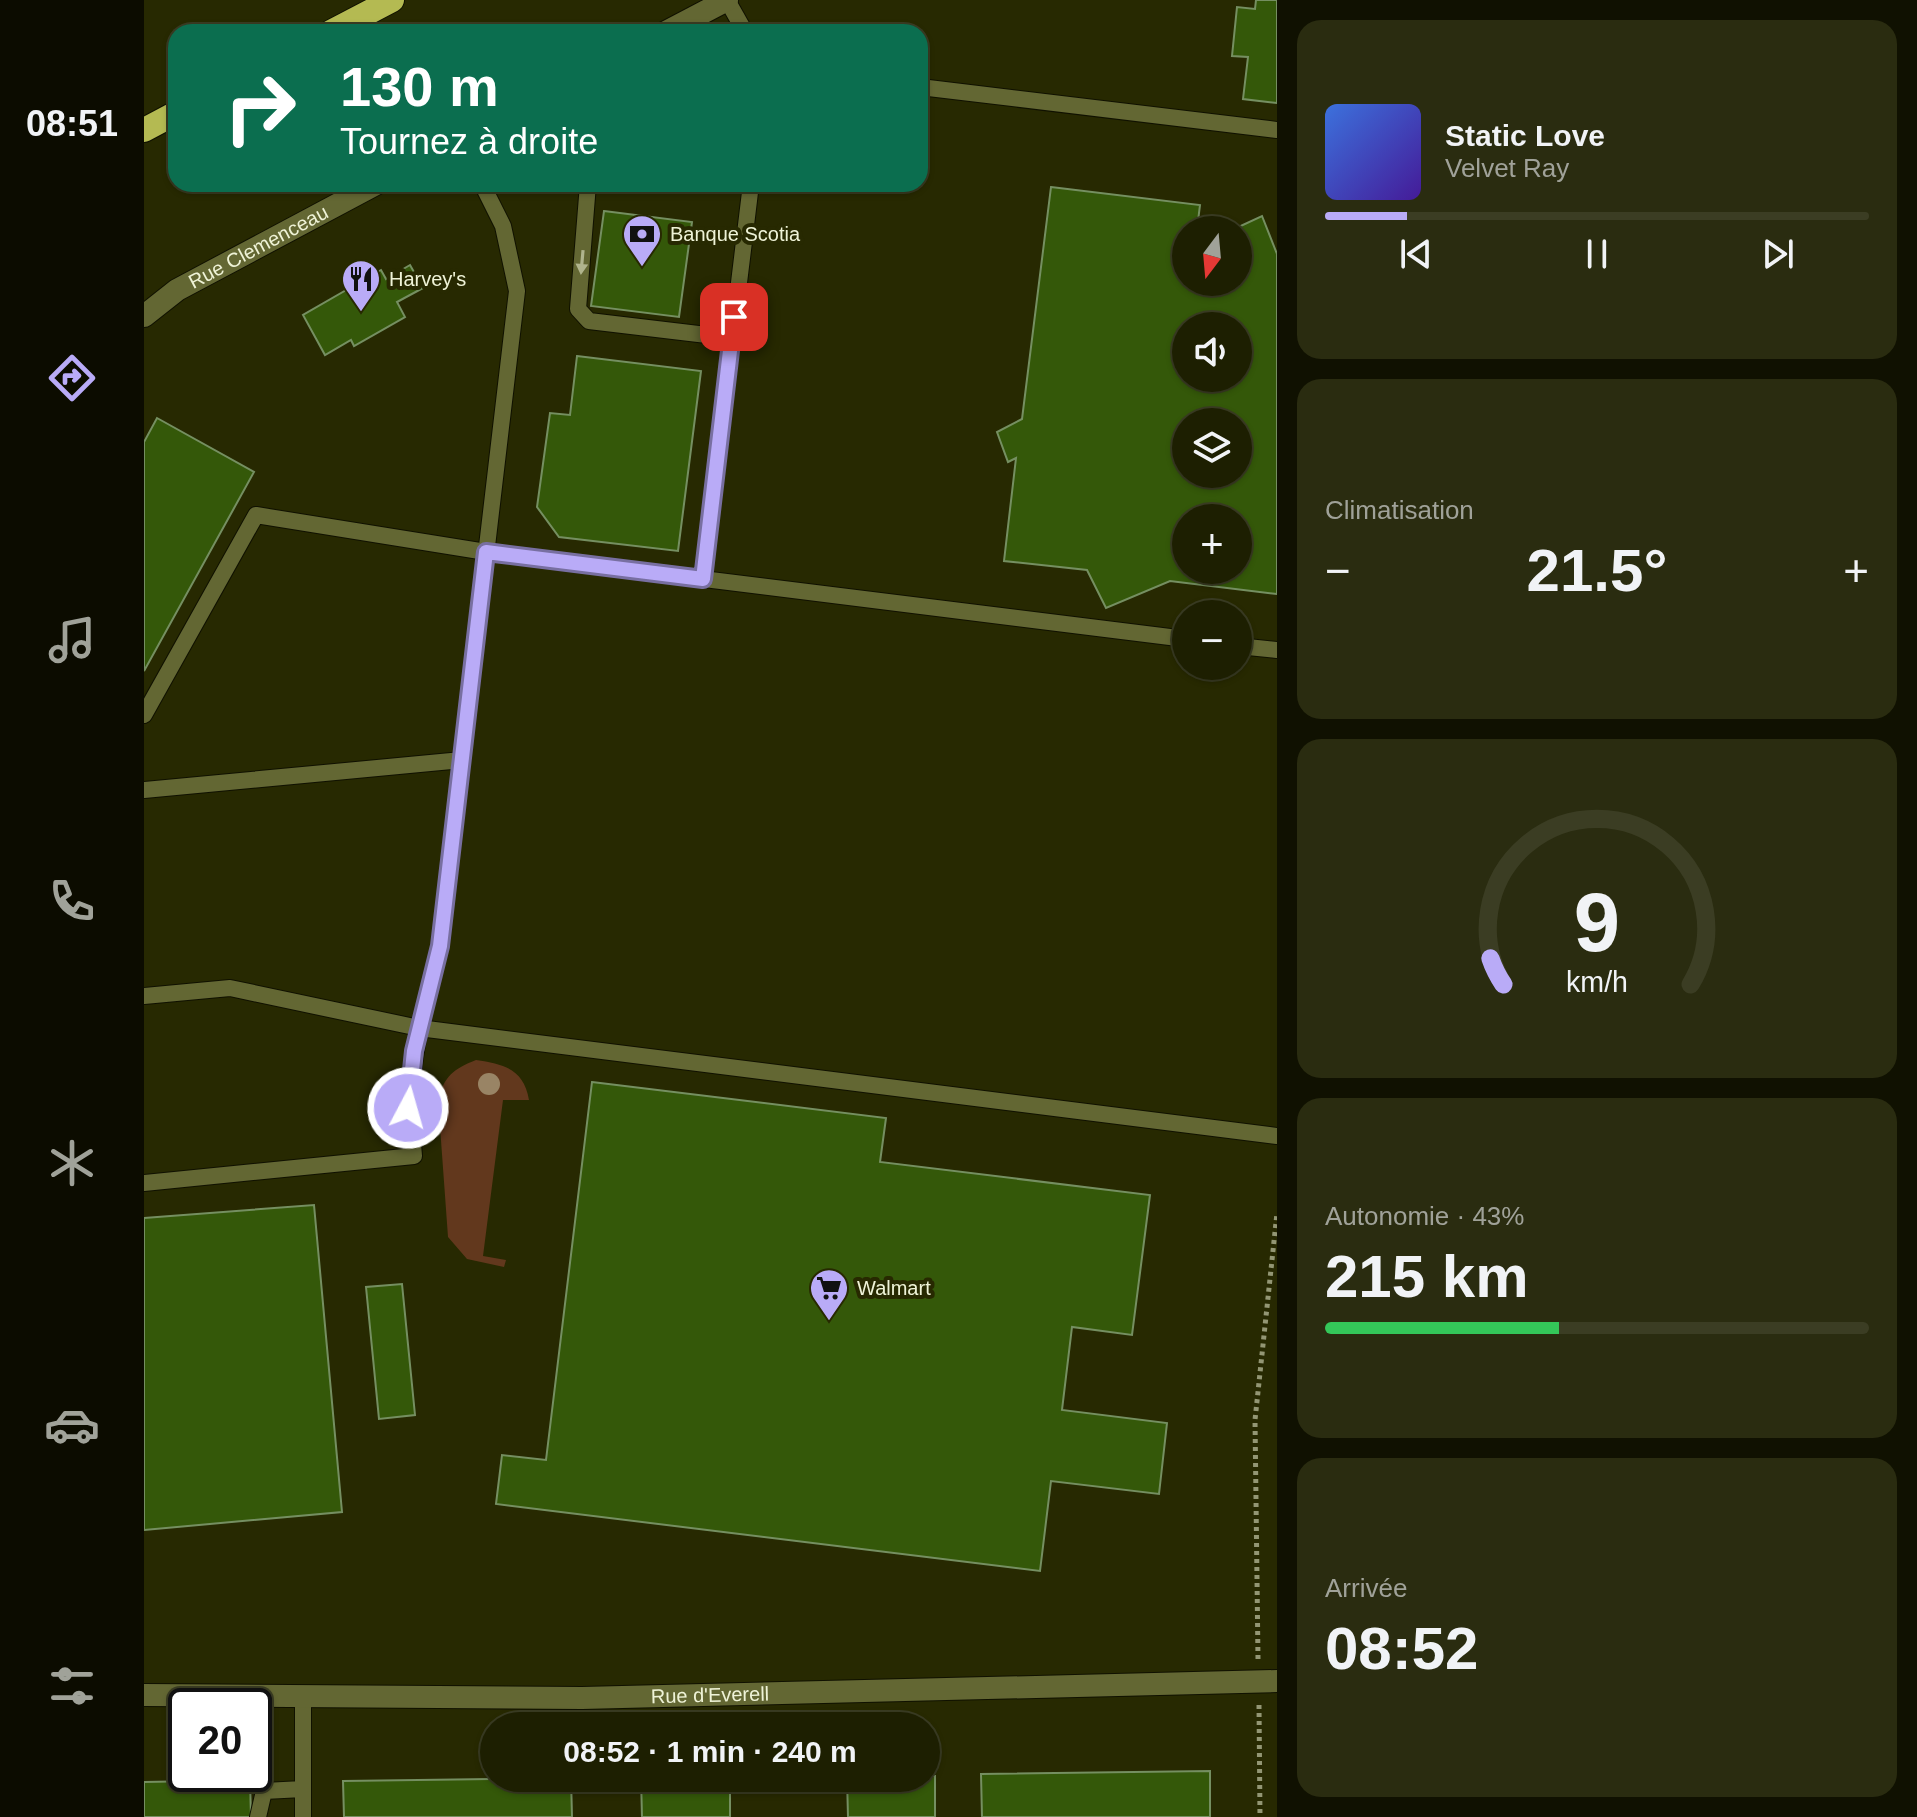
<!DOCTYPE html>
<html lang="fr">
<meta charset="utf-8">
<style>
:root{--surface:#1d1f01;--page:#2a2c10;--text:#f1f3f6;--muted:#a0a299;--line:#3b3d23;--accent:#b9abf7}
body{margin:0;font-family:Arial,sans-serif;background:var(--page);color:var(--text);height:100vh;display:flex;flex-direction:column;font-size:30px;white-space:nowrap}
*{box-sizing:border-box;margin:0}
p{font-size:26px;color:var(--muted)}
.icon{flex:none;width:44px;height:44px;fill:none;stroke:currentColor;stroke-width:2;stroke-linecap:round;stroke-linejoin:round}
.map{position:relative;flex:1;overflow:hidden}
.sheet{display:flex;flex-direction:column;gap:20px;padding:20px;background:#101101;width:640px}
.sheet>*{flex:none}
.hud{position:absolute;left:24px;top:24px;width:760px;height:168px;border-radius:24px;box-shadow:0 2px 6px #0004,0 0 0 2px var(--line);background:#0b6e4f;color:#fff;overflow:hidden}
.needle{width:52px;rotate:196deg}
.fabs{position:absolute;left:1028px;top:216px;display:grid;gap:16px}
.fabs a{display:grid;place-items:center;width:80px;height:80px;border-radius:50%;background:var(--surface);box-shadow:0 2px 6px #0004,0 0 0 2px var(--line);font-size:40px}
.speed{position:absolute;left:24px;top:1688px;display:flex;gap:16px;font-size:40px;font-weight:700;text-align:center}
.speed>*{display:grid;place-content:center;width:104px;height:104px;border-radius:50%;background:var(--surface);box-shadow:0 2px 6px #0004,0 0 0 2px var(--line);line-height:1}
.speed .limit{border:4px solid #111;border-radius:12px;background:#fff;color:#111}
.pin{position:absolute;display:grid;place-items:center;width:68px;height:68px;color:#fff;margin:-34px;border-radius:16px;box-shadow:0 4px 12px #0006}
.me{position:absolute;width:88px;margin:-44px;rotate:6deg;stroke-linejoin:round;filter:drop-shadow(0 0 6px #0008)}
.turn{display:flex;align-items:center;gap:28px;height:168px;padding:0 40px;font-size:36px}
.turn .icon{width:104px;height:104px;stroke-width:2.5}
.turn b{display:block;font-size:56px;line-height:68px}
.big{font-size:60px;font-weight:700;line-height:1.1}
.sheet .card{flex:1;display:flex;flex-direction:column;justify-content:center;gap:12px;min-width:0;padding:0 28px;border-radius:24px;background:var(--page)}
.sheet .dial{align-items:center;gap:0}
.dial svg{height:208px;overflow:visible;fill:none;stroke:var(--line);stroke-width:7;stroke-linecap:round;text-anchor:middle}
.dial text{fill:var(--text);stroke:none}
.song{display:flex;align-items:center;gap:24px}
.cover{width:96px;height:96px;border-radius:12px;background:linear-gradient(135deg,hsl(220 70% 55%),hsl(260 70% 35%))}
.played{height:8px;border-radius:4px;background:linear-gradient(90deg,var(--accent) 15%,var(--line) 15%)}
.keys{display:flex;justify-content:space-around;direction:ltr}
.heat{display:flex;justify-content:space-between;align-items:center;font-size:44px;direction:ltr}
.charge{height:12px;border-radius:6px;background:linear-gradient(90deg,#34c759 43%,var(--line) 0)}
.trip{position:absolute;left:336px;top:1712px;width:460px;height:80px;border-radius:40px;background:var(--surface);box-shadow:0 2px 6px #0004,0 0 0 2px var(--line);font-weight:700;line-height:80px;text-align:center}
main{display:flex;flex:1;min-height:0}
.tabs{display:flex;flex-direction:column;width:144px;justify-content:space-around;align-items:center;background:#0c0c00;color:var(--muted)}
.tabs .icon{width:56px;height:56px}
.tabs .current{color:var(--accent)}
.tabs b{font-size:36px;color:var(--text)}
.map>svg:first-child{display:block}
</style>
<main>
<nav class="tabs">
<b>08:51</b>
<svg class="icon current" aria-label="directions" viewBox="0 0 24 24"><path d="M12 3l9 9-9 9-9-9zM9 14v-3h6M13 9l2 2-2 2"/></svg>
<svg class="icon" aria-label="music" viewBox="0 0 24 24"><path d="M9 18V5l10-2v13"/><circle cx="6" cy="18" r="3"/><circle cx="16" cy="16" r="3"/></svg>
<svg class="icon" aria-label="phone" viewBox="0 0 24 24"><path d="M5 4h4l2 5-3 2q2 4 5 5l2-3 5 2v4C11 20 4 13 5 4z"/></svg>
<svg class="icon" aria-label="climate" viewBox="0 0 24 24"><path d="M12 3v18M4 7l16 10M4 17L20 7"/></svg>
<svg class="icon" aria-label="car" viewBox="0 0 24 24"><path d="M5 17H2v-5l4-1 3-4h7l3 4 3 1v5h-3M9 17h6M6 11h13"/><circle cx="7" cy="17" r="2"/><circle cx="17" cy="17" r="2"/></svg>
<svg class="icon" aria-label="filters" viewBox="0 0 24 24"><path d="M4 7h16M4 17h16"/><circle cx="9" cy="7" r="2"/><circle cx="15" cy="17" r="2"/></svg>
</nav>
<div class="map">
<svg width="1133" height="1817" viewBox="0 0 1133 1817">
<rect width="100%" height="100%" fill="#272901"/>
<path fill="#62381d" d="M332,1060C361,1064 380,1070 385,1100H359L339,1256L362,1260L360,1267L323,1259L304,1237L294,1099C301,1076 309,1069 332,1060Z"/>
<path fill="#345809" stroke="#758f61" stroke-width="2" fill-rule="evenodd" d="M1112,0H1133V103L1099,99L1104,57L1088,56L1093,7L1111,9Z
M907,187L1056,205L1053,229L1060,230H1042V282H1094V230H1088L1118,216L1133,254V594L1026,581L962,608L943,570L860,561L872,458L864,462L853,432L878,419ZM1042,326H1094V378H1042ZM1042,422H1094V474H1042ZM1042,518H1094V570H1042Z
M460,211L548,222L535,317L447,306Z
M266,265L279,288L253,302L261,317L210,346L207,340L181,355L159,315L237,270L242,279Z
M433,356L557,371L534,551L415,537L393,507L406,413L426,415Z
M13,418L110,472L0,671V442Z
M448,1082L742,1118L736,1162L1006,1195L988,1335L928,1327L918,1410L1023,1423L1015,1494L907,1481L896,1571L352,1504L358,1455L402,1460Z
M170,1205L198,1512L0,1530V1218Z
M258,1284L271,1415L235,1419L222,1287Z
M1066,1771V1817H838L837,1774Z
M782,1776H791V1817H704L703,1778Z
M427,1778L428,1817H200L199,1781Z
M497,1778H586V1817H498Z
M106,1780L107,1817H0V1782Z"/>
<g fill="none" stroke-linecap="round" stroke-linejoin="round">
<defs>
<path id="service" d="M583,0L601,32
M776,87L1133,130
M444,184L434,309L445,321L588,338
M559,579L607,184
M1094,646L1133,650
M0,715L112,515L342,552L1042,639
M0,790L318,760
M0,996L86,988L275,1028L1133,1136
M0,1183L270,1156C261,1075 276,1024 296,946L373,291L359,226L338,184
M114,1817L120,1791L159,1789
M159,1817V1695"/>
<g id="minor">
<path id="s1" d="M0,1695L438,1698L1133,1681"/>
</g>
<g id="tertiary">
<path d="M522,32L583,0"/>
<path id="s2" d="M0,316L33,290L232,184"/>
</g>
<path id="motorway" d="M187,32L248,0
M0,130L32,113"/>
</defs>
<use href="#service" stroke="#101100" stroke-width="18"/>
<use href="#minor" stroke="#101100" stroke-width="24"/>
<use href="#tertiary" stroke="#101100" stroke-width="24"/>
<use href="#motorway" stroke="#101100" stroke-width="26"/>
<path stroke="#939674" stroke-width="5" stroke-dasharray="4 4" stroke-linecap="butt" d="M1114,1659L1111,1420L1133,1213
M1115,1705L1116,1817"/>
<use href="#service" stroke="#636733" stroke-width="16"/>
<use href="#minor" stroke="#636733" stroke-width="22"/>
<use href="#tertiary" stroke="#636733" stroke-width="22"/>
<use href="#motorway" stroke="#b4ba52" stroke-width="24"/>
</g>
<circle fill="#998465" cx="345" cy="1084" r="11"/>
<defs><path id="oneway-solid" d="M-6-.8H1V-3.2L6.5 0L1 3.2V.8H-6Z" transform="scale(2)"/></defs>
<use fill="#b0b48d" href="#oneway-solid" transform="translate(438 262) rotate(95)"/>
<g fill="none" stroke-linecap="round" stroke-linejoin="round">
<defs>
<path id="route" d="M264,1108L270,1051L296,946L342,552L559,579L590,317"/>
</defs>
<use href="#route" stroke="#786fa1" stroke-width="20"/>
<use href="#route" stroke="#b9abf7" stroke-width="14"/>
</g>
<defs>
<symbol id="bank-pin" viewBox="-11 -11 22 30"><path d="M0 17L-7.5 6A9.5 9.5 0 1 1 7.5 6Z" fill="#b9abf7" stroke="#272901"/><path d="M-6-4H6V4H-6ZM0-2.3a2.3 2.3 0 1 0 0 4.6a2.3 2.3 0 1 0 0-4.6Z" fill="#111"/></symbol>
<symbol id="restaurant-pin" viewBox="-11 -11 22 30"><path d="M0 17L-7.5 6A9.5 9.5 0 1 1 7.5 6Z" fill="#b9abf7" stroke="#272901"/><path d="M-5-6h1v4h1v-4h1v4h1v-4h1v5L-1.5 .5V6h-2V.5L-5-1ZM5-6V6H3V1.5H1.5Q1.5-4 5-6Z" fill="#111"/></symbol>
<symbol id="supermarket-pin" viewBox="-11 -11 22 30"><path d="M0 17L-7.5 6A9.5 9.5 0 1 1 7.5 6Z" fill="#b9abf7" stroke="#272901"/><path d="M-6-5.5h2.5l.6 2H6L4.5 2H-2.5L-4.4-4H-6ZM-1.5 3.2a1.3 1.3 0 1 0 .1 0ZM3 3.2a1.3 1.3 0 1 0 .1 0Z" fill="#111"/></symbol>
</defs>
<g fill-rule="evenodd">
<use href="#bank-pin" x="476" y="212" width="44" height="60"/>
<use href="#restaurant-pin" x="195" y="257" width="44" height="60"/>
<use href="#supermarket-pin" x="663" y="1266" width="44" height="60"/>
</g>
<g text-anchor="middle" stroke-width="8" stroke-linejoin="round" paint-order="stroke">
<g font-size="20" fill="#eff3d7" stroke="#272901" text-anchor="start">
<text x="526" y="241">Banque Scotia</text>
<text x="245" y="286">Harvey's</text>
<text x="713" y="1295">Walmart</text>
</g>
<g font-size="20" fill="#eff3d7" stroke="#272901">
<text dy="7" stroke="none"><textPath href="#s2" startOffset="134">Rue Clemenceau</textPath></text>
<text dy="7" stroke="none"><textPath href="#s1" startOffset="566">Rue d'Everell</textPath></text>
</g>
</g>
</svg>
<div class="fabs">
<a><svg class="needle" viewBox="-14 -14 28 28"><path d="M0-13l5 13h-10z" fill="#e53935"/><path d="M0 13l5-13h-10z" fill="#a0a299"/></svg></a>
<a><svg class="icon" aria-label="sound" viewBox="0 0 24 24"><path d="M4 9h4l5-4v14l-5-4H4zM17 9q2 3 0 6"/></svg></a>
<a><svg class="icon" aria-label="layers" viewBox="0 0 24 24"><path d="M12 4l9 5-9 5-9-5zM3 14l9 5 9-5"/></svg></a>
<a>+</a>
<a>−</a>
</div>
<div class="speed"><div class="limit">20</div></div>
<div class="pin" style="left:590px;top:317px;background:#d93025"><svg class="icon" aria-label="arrive" viewBox="0 0 24 24"><path d="M6 21V4h12l-3 4 3 4H6"/></svg></div>
<svg class="me" style="left:264px;top:1108px" viewBox="-20 -20 40 40"><circle r="17" fill="#b9abf7" stroke="#fff" stroke-width="3"/><path d="M0-11L8 9 0 5-8 9z" fill="#fff"/></svg>
<div class="trip">08:52 · 1 min · 240 m</div>
<div class="hud">
<div class="turn"><svg class="icon" aria-label="right" viewBox="0 0 24 24"><path d="M7 20v-9h11M14 6l5 5-5 5"/></svg><div><b>130 m</b>Tournez à droite</div></div>
</div>
</div>
<section class="sheet">
<div class="card">
<div class="song"><i class="cover"></i><div><b>Static Love</b><p>Velvet Ray</p></div></div>
<div class="played"></div>
<div class="keys"><svg class="icon" aria-label="previous" viewBox="0 0 24 24"><path d="M18 5L8 12l10 7zM5 5v14"/></svg><svg class="icon" aria-label="pause" viewBox="0 0 24 24"><path d="M8 5v14M16 5v14"/></svg><svg class="icon" aria-label="next" viewBox="0 0 24 24"><path d="M6 5l10 7-10 7zM19 5v14"/></svg></div>
</div>
<div class="card"><p>Climatisation</p>
<div class="heat"><a>−</a><b class="big">21.5°</b><a>+</a></div>
</div>
<div class="card dial"><svg viewBox="0 0 100 80">
<path d="M14 69A42 42 0 1 1 86 69"/>
<path d="M14 69A42 42 0 0 1 9 59" stroke="#b9abf7"/>
<text x="50" y="56" font-size="32" font-weight="700">9</text>
<text x="50" y="72" font-size="11">km/h</text>
</svg></div>
<div class="card"><p>Autonomie · 43%</p><b class="big">215 km</b><div class="charge"></div></div>
<div class="card"><p>Arrivée</p><b class="big">08:52</b></div>
</section>
</main>
